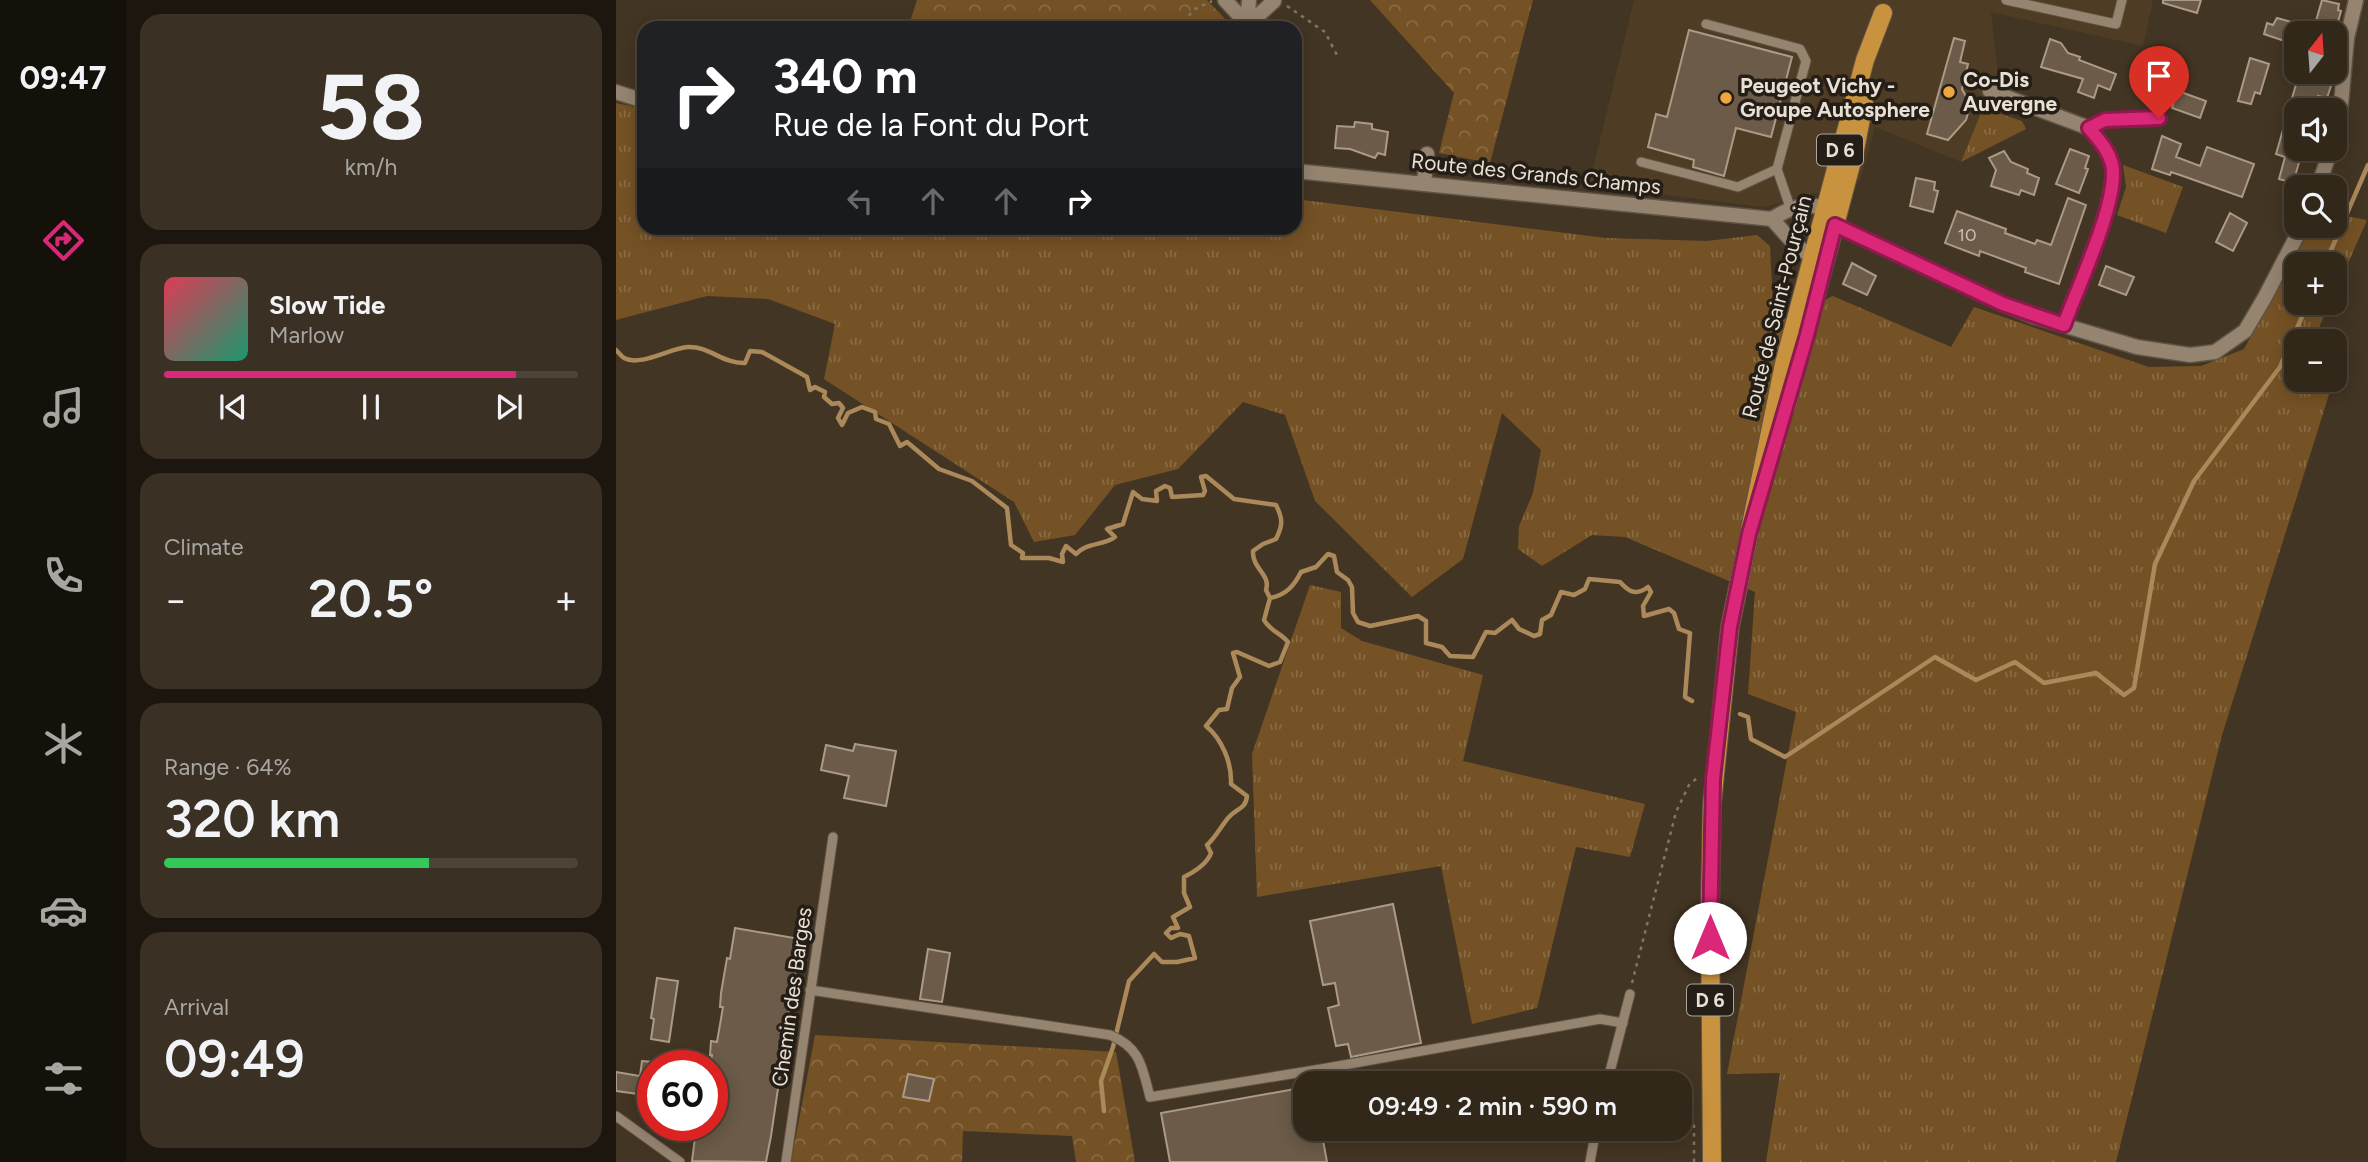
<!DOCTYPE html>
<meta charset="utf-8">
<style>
:root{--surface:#32281a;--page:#3a3023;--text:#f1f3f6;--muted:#a8a6a2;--line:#4d4439;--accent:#db2777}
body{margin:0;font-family:Figtree,sans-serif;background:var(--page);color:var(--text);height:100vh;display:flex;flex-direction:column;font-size:26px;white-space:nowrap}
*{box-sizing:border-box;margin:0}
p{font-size:23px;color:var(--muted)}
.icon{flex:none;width:38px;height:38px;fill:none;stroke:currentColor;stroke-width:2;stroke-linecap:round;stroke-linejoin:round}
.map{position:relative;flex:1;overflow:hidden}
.sheet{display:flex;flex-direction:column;gap:14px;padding:14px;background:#1c160e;width:490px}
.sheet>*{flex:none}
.top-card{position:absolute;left:21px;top:21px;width:665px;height:214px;border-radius:21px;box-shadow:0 4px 18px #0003,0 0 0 2px var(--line);background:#202124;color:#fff;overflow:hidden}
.needle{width:46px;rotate:17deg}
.fabs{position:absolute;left:1668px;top:21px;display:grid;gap:14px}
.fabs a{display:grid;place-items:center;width:63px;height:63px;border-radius:14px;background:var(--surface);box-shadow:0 4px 18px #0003,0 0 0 2px var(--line);font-size:35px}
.speed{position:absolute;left:21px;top:1050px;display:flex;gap:14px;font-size:35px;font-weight:700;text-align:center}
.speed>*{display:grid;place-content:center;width:91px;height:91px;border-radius:50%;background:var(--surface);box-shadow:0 4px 18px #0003,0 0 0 2px var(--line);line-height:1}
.speed .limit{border:10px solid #d22;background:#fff;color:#111}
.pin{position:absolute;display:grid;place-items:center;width:60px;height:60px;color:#fff;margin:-72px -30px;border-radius:50% 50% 50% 0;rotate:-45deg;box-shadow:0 0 7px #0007}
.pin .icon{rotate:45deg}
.me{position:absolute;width:77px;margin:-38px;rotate:0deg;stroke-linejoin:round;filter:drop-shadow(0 0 5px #0008)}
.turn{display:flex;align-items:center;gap:24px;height:147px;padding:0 21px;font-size:32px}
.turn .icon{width:91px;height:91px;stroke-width:2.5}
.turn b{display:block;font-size:49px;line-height:60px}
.lanes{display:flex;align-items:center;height:66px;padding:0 21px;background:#0003;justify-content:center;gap:35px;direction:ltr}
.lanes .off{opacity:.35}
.big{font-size:52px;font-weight:600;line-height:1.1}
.sheet .widget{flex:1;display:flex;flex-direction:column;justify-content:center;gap:10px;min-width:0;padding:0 24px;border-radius:21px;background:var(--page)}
.sheet .dial{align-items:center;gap:0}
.dial b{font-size:91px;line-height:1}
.song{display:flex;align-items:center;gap:21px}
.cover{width:84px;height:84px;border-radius:10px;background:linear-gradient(135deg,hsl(350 70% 55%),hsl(160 70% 35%))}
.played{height:7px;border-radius:4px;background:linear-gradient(90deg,var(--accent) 85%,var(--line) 85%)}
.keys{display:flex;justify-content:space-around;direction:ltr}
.heat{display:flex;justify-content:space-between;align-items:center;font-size:38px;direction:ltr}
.charge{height:10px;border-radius:5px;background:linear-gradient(90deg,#34c759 64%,var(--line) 0)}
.trip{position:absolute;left:677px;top:1071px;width:399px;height:70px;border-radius:21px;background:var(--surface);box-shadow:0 4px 18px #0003,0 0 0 2px var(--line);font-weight:600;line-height:70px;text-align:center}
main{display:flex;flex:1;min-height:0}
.tab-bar{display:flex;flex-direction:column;width:126px;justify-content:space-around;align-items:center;background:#14100a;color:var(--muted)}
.tab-bar .icon{width:49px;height:49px}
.tab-bar .selected{color:var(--accent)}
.tab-bar b{font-size:32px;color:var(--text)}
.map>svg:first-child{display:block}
</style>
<main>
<nav class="tab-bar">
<b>09:47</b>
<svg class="icon selected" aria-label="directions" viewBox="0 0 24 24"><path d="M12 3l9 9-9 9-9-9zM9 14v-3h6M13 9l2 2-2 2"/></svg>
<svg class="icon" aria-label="music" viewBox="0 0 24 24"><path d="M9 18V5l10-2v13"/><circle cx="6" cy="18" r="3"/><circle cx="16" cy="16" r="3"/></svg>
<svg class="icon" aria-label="phone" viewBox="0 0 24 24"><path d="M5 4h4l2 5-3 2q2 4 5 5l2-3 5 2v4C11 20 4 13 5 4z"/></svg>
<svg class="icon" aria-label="climate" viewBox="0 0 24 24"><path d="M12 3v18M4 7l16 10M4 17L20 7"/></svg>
<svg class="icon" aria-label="car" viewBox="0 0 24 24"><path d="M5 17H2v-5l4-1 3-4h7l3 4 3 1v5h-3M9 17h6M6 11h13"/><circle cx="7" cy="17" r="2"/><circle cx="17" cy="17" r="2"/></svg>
<svg class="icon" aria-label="filters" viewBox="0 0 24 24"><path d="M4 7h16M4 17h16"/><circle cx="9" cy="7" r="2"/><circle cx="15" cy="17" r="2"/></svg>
</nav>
<section class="sheet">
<div class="widget dial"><b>58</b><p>km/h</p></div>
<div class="widget">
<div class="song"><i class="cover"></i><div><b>Slow Tide</b><p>Marlow</p></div></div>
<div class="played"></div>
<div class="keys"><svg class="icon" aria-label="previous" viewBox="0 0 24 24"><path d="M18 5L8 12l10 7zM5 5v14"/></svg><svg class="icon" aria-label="pause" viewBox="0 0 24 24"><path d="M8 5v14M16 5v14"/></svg><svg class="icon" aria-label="next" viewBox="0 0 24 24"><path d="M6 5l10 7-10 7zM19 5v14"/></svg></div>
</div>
<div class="widget"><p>Climate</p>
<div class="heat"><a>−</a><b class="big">20.5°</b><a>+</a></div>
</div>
<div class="widget"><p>Range · 64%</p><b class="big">320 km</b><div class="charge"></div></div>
<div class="widget"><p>Arrival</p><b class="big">09:49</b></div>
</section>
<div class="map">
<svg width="1752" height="1162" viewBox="0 0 1752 1162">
<defs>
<pattern id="grass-tufts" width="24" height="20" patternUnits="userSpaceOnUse" patternTransform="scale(1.75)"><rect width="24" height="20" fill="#755225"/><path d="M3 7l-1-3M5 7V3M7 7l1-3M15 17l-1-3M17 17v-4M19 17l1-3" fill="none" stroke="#896b44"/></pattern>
<pattern id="forest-crowns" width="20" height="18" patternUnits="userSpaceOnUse" patternTransform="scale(1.75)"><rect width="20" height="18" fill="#755225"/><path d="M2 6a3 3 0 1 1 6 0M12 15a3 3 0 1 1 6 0" fill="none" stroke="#896b44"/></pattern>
</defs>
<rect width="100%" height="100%" fill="#433523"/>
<path fill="#4f3c24" d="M1018,0H1537L1527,46L1375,12L1382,73L1345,162L1259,127L1244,181L1147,207L973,185Z"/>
<path fill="url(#grass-tufts)" d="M0,103L28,109V228H679V199L990,238L1091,241L1141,235L1154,246L1158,324L1217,296L1335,347L1358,307L1533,367L1585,366L1628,349L1696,226H1718L1719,214L1751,220L1719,293L1718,264H1680V303H1714L1697,341H1680V380H1705L1716,385L1606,735L1500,1162H1150L1164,1073L1111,1074L1180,712L1132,694L1139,592L1009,537L976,535L926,566L902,549L903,526L917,493L925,450L886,413L847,559L796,597L699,501L669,415L627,402L562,469L499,485L459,535L418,542L398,502L208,379L219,324L152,299L91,296L0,320Z
M1367,108L1406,121L1410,129L1345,162Z
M1507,165L1567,187L1550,233L1501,215L1510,187Z
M694,585L725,592V628L746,641L867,675L847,761L1029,804L1014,857L960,847L921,1008L856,1024L825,866L641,897L636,754Z"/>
<path fill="url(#forest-crowns)" d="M301,0H591L616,26V28H292Z
M754,0H917L874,163L823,153L838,93Z
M199,1035L500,1052L519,1162H460L456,1136L347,1131L346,1162H175Z"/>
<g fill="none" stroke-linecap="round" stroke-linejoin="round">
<path stroke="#ab895a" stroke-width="4.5" d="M1709,264L1752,165
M0,350C3,353 5,356 8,358C24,367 54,348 72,347C93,346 107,364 129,363L134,351L146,352L191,377L194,390L199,387L209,392L208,397L216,404L223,403L227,408L222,418L226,425L232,413L246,407L259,412L260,419L273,424L284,446L291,442L323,469L356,481L391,508L395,545L407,553L406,558H433L447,562L446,554L450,546L460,554C471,542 487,546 499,537L491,529L507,524L517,492L526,499L541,501L540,491L549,486L554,488L556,497L587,495L589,491L585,477L590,476L618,499L660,505C667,519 667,525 660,539L647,544L637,551C636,569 655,574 650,590L654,598
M654,598C670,595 678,586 685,572L700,567L712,554L718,556L721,572L732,580L736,587L737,613L742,622L754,626L802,616L810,621V643L826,647L834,656L857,657L870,632L879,633L896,620L903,629L918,636L924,634L926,620L935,615L945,592L958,595L969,589L973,579L1004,582C1013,592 1020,596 1032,587L1035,592L1027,606L1028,616L1053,609L1058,613L1063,629L1074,633L1069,697L1076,701
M1124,714L1132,717L1135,739L1169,757L1319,657L1360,680L1399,662L1428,683L1480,673L1508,695L1518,688L1539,564L1578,481L1664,367L1692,303
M488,1111L485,1081L497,1047L513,981L538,954L546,962H561L579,958L573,936L564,934L555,938L550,933L555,928H562L557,917L574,907L568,893V877C578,872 591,864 595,853L591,845C600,837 605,826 613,817C620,809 630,809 631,796L615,784C616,763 606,739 590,726L603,710L611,709L616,688L624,677L617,653L621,652L653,666L664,662L672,642C665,633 654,631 648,620L654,598"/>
</g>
<path fill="#6b5b48" stroke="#ab9a85" stroke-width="2" d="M1547,0H1585L1581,13L1547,3Z
M1706,0L1723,4L1722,10L1725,11L1719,33H1680V45L1648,34L1651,23L1657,25L1661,18L1698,28Z
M1073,30L1176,57L1155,137L1120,128L1108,176L1077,167L1078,160L1032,147L1040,114L1051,117Z
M1338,38L1349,41L1344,62L1352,64L1346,89L1351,98L1356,99L1350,120L1332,140L1311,134Z
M1434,39L1445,43L1452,53L1464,57L1463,60L1500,74L1494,90L1482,85L1478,98L1462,92L1467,79L1425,67Z
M1634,58L1653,64L1644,94L1639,92L1635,104L1622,101Z
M1528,64L1558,76L1550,96L1522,83Z
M1683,74L1716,83L1711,98L1702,96L1698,110H1680V149H1687L1677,183L1663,179L1669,157L1660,154Z
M1562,91L1590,101L1584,118L1556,108Z
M739,122L756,124V129L772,132L769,155L762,153L759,158L734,149L719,148L721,126L738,127Z
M1546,136L1565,144L1560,157L1584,166L1591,147L1638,164L1626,197L1564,175L1555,172L1554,175L1536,169Z
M1454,149L1473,156L1469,168L1472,169L1463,193L1440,184Z
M1388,151L1395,162L1412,169L1411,173L1423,178L1418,195L1405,190L1403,195L1375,186L1380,170L1373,158Z
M1300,178L1319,182L1318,190L1322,191L1317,212L1294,206Z
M1452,198L1470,205L1443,284L1409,272L1410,268L1364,251L1363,256L1329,243L1341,211L1390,229L1389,233L1419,244L1421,240L1435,245Z
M1614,213L1631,223L1617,251L1600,242Z
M1236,263L1260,276L1251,295L1227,284Z
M1490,266L1518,277L1510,295L1483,285Z
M239,744L280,751L270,806L228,798L233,776L205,770L210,745L237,751Z
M777,904L805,1043L735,1057L732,1044L720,1046L712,1008L723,1005L719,983L707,985L694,921Z
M119,928L184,939L155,1136L150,1162L76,1161L80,1130L84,1131L85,1125H96V1066H94L96,1055H94L95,1041L101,1042L107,1007H104L105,993L111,958L114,959Z
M312,949L334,953L326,1002L304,999Z
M41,978L62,981L53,1042L35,1039L38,1019L35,1018Z
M26,1061L37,1062V1096L0,1091V1072L24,1076Z
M292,1074L318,1079L313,1101L287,1097Z
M690,1087V1129H705L711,1162H554L545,1113Z"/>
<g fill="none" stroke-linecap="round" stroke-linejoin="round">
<defs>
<path id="service" d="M1390,0L1500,24L1506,0
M1090,24L1184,49L1190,61L1161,169L1174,207
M1025,162L1122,187L1161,169
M194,990L494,1035C525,1048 526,1067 534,1097L711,1068L984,1019L1007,1023
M991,1083L1014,994
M0,1116L64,1162
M170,1162L217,837
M974,1162L980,1129"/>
<path id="minor" d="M609,0L632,25L658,1
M631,28L633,0
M1374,91L1473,128L1489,120L1543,118
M0,92L28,101
M1718,134L1725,104L1731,38L1740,0
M679,171L1156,219C1174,207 1187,204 1209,207L1219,225L1387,304L1416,316L1521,347L1574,355L1599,352L1629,331L1649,297L1686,226
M808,183L811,154
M1702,187L1715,149
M1156,219C1172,237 1183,252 1205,260
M1448,325C1461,289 1503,198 1496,164C1492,149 1482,139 1473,128"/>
<path id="primary" d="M1170,408L1239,150L1248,103
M1096,1162L1094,910L1096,804L1114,627L1168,364L1249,60L1267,13"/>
</defs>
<use href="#service" stroke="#5f5344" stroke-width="11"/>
<use href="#minor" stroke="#5f5344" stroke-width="17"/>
<use href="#primary" stroke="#5f5344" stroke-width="20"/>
<path stroke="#817565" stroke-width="2.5" stroke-dasharray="3.5 5" stroke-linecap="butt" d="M671,6L709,32L723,59
M561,28L579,9L596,1
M1016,983L1060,812L1073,785L1081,778
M1078,1162V1121"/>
<use href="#service" stroke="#958470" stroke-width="9"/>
<use href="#minor" stroke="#958470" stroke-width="14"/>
<use href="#primary" stroke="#c8923e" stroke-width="18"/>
</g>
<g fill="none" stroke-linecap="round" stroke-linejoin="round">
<defs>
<path id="route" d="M1094,938L1097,779L1114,627L1133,534L1191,335L1219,225L1387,304L1448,325C1461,288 1504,199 1496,164C1492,149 1482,139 1473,128L1489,120L1543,118"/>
</defs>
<use href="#route" stroke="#8e194d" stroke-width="18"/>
<use href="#route" stroke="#db2777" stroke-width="12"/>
</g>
<g fill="#f0a63e" stroke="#241e16" stroke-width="2.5">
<circle cx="1333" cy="92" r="7"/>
<circle cx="1110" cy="98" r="7"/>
</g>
<g text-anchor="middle" stroke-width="7" stroke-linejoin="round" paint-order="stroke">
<g font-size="18" fill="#cabfb2">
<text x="1351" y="241">10</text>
</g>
<g fill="#241e16" stroke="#aea69c" stroke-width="2">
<rect x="1201" y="134.5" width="46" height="31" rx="5"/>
<rect x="1071" y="984.5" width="46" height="31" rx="5"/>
</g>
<g font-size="19" font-weight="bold" fill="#e9e0d5">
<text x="1224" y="157">D 6</text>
<text x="1094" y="1007">D 6</text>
</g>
<g font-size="21" font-weight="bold" fill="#e9e0d5" stroke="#241e16" text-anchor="start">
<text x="1347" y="87">Co-Dis<tspan x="1347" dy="24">Auvergne</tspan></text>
<text x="1124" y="93">Peugeot Vichy -<tspan x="1124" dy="24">Groupe Autosphere</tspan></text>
</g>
<g font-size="21" fill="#e9e0d5" stroke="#241e16">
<text transform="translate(920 174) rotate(6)" y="7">Route des Grands Champs</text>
<text transform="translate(1161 307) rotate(-76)" y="7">Route de Saint-Pourçain</text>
<text transform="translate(176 997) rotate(-82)" y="7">Chemin des Barges</text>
</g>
</g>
</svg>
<div class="fabs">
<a><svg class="needle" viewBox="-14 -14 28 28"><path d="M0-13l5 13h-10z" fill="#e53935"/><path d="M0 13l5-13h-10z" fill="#a8a6a2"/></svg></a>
<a><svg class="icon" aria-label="sound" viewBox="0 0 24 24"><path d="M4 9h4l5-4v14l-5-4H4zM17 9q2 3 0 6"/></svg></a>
<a><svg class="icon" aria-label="search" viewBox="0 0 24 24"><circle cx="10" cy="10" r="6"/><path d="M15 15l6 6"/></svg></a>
<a>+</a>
<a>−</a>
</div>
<div class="speed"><div class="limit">60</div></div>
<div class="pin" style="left:1543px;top:118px;background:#d93025"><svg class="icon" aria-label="arrive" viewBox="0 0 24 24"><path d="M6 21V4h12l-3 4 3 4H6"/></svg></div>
<svg class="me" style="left:1094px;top:938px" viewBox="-20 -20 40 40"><circle r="19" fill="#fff"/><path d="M0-13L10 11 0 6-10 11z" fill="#db2777"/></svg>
<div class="trip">09:49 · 2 min · 590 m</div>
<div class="top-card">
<div class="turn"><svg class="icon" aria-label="right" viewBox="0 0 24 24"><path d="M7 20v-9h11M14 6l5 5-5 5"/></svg><div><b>340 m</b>Rue de la Font du Port</div></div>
<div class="lanes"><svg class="icon off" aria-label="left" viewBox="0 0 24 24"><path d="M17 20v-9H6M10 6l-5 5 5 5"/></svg><svg class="icon off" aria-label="ahead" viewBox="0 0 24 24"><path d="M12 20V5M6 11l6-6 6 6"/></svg><svg class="icon off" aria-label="ahead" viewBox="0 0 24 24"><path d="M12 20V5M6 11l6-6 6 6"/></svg><svg class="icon" aria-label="right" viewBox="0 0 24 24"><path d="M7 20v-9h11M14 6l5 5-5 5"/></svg></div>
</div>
</div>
</main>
